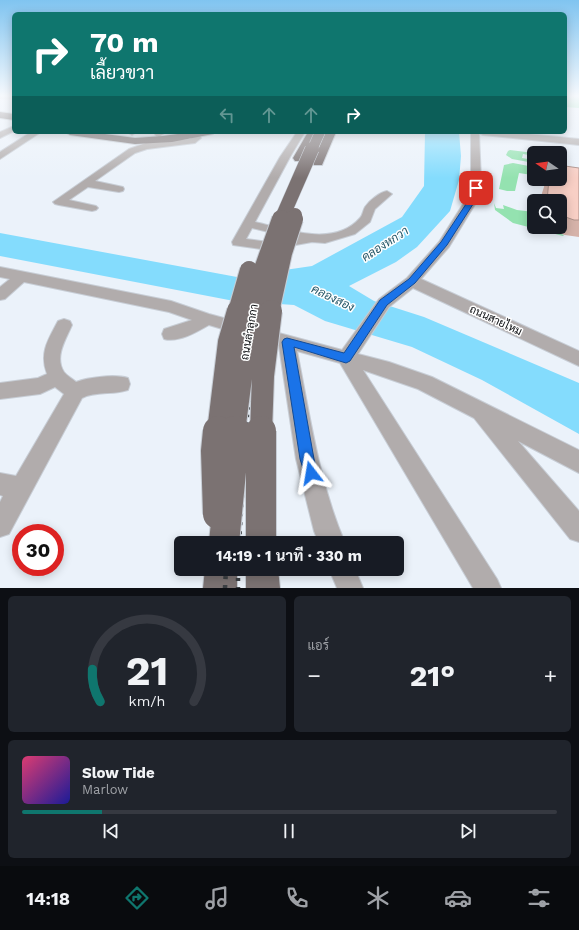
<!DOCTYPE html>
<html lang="th">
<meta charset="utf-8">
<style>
:root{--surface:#171b24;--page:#20242c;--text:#f1f3f6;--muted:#9ea1a6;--line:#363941;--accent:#0f766e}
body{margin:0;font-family:"Work Sans",Sarabun,sans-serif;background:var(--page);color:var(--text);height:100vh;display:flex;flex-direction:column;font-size:15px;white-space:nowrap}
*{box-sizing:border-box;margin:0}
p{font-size:13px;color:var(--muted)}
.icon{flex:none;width:22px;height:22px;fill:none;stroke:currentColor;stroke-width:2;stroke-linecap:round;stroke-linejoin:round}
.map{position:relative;height:588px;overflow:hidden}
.side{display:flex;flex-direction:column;gap:8px;padding:8px;background:#0d0f14;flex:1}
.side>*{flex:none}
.hud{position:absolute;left:12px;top:12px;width:555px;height:122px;border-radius:6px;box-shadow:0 2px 10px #0003;background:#0f766e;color:#fff;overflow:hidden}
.needle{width:26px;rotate:283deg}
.fabs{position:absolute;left:527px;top:146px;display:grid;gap:8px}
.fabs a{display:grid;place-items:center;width:40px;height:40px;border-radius:6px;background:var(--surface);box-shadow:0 2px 10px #0003;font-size:20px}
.speed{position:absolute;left:12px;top:524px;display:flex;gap:8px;font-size:20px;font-weight:700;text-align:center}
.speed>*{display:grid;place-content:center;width:52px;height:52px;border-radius:50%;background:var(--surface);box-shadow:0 2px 10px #0003;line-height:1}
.speed .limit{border:6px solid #d22;background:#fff;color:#111}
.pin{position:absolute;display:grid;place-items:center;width:34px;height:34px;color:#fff;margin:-17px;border-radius:8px;box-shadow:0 2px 6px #0006}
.me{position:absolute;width:44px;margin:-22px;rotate:346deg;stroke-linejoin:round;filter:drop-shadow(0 0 3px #0008)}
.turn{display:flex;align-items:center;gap:14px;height:84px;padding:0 12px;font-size:18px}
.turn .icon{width:52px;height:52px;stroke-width:2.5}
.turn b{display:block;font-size:28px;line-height:34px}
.lanes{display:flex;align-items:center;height:38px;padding:0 12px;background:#0003;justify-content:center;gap:20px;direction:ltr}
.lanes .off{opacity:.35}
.big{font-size:30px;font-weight:700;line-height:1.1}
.side .widget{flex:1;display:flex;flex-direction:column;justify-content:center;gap:6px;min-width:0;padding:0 14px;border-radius:6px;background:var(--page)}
.side .dial{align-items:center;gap:0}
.dial svg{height:104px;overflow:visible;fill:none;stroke:var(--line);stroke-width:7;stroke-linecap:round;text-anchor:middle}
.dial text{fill:var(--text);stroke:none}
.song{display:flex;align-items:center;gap:12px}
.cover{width:48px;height:48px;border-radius:6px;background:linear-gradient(135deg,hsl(340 70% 55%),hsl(240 70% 35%))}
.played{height:4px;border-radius:2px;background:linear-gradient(90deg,var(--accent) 15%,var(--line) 15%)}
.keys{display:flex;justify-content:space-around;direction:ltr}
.heat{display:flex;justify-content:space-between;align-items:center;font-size:22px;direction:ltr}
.side .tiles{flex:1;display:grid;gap:8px;grid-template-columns:1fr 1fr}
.widget:last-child{grid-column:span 2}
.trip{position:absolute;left:174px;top:536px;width:230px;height:40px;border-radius:6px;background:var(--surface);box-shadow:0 2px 10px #0003;font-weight:700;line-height:40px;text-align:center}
.tabs{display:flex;height:64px;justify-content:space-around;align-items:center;background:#090b0e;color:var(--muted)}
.tabs .icon{width:28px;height:28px}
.tabs .active{color:var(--accent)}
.tabs b{font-size:18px;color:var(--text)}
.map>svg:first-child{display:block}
</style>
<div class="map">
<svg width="579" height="588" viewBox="0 0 579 588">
<rect width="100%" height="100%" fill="#ebf2fa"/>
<path fill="#94e2b0" d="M565,96H579V108L565,107Z
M510,150L534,153V156L523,154L522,158L534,160V163L512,159L506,155L508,151Z
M513,163L534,167V178H532V175L519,173L515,191H507L499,189L504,165Z
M494,203L496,208L504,209L503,205L517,210L534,212V227H542L564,235L563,236L513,223L495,210Z"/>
<path fill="#84dcfd" d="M425,132H459L461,156L459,180L450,211L417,247L396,262L349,286L374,301L424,317L579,383V434L482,380L412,347L325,321L294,305L234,301L0,256V233L237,277L312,266L402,217L424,186Z"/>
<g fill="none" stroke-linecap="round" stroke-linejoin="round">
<defs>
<path id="minor" d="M0,96H14V99L0,98Z
M14,126V131L0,138V132Z
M31,132H41L0,159V152Z
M127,132H136L132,135Z
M156,132H166L159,137L156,136L155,134Z
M196,132L199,133L201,138L195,143L147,149L135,153L95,181L123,187L124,189L123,191L119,192L88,187L69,200L96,206L98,208L96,210L92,211L59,205L55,204L53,202L129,149L146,143L190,139L192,137L193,133Z
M297,132H305L290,157L255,222C287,229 334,248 360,218C363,215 363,210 365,207C369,201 380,192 387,191L392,194L375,209L370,222L355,234L325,243L312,242L268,250L233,245L232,242L280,157ZM252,228L293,238L268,242L246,239Z
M471,132H508L579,139V145L483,135L479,133L481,180L477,201L449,247L421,279L579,351V366L413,288L389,307L358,354L389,362L432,377L579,450V473L518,441L579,511V542L570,539L474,418L418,389L363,370L497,579L501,588H473L340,363L297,351C310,416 319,482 345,543H319L314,531L296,459L279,346L209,325C197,332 178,343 164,339L162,334L164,329L192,320L169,312L24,282L5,299L0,300V287L10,279L0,277V267L171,301L209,314L342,350L379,299L407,278L439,242L465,201L471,180Z
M64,319L70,321L72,325C66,339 54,357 64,372C67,376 73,379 76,382C88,377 115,374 128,378L130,384L128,390C113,395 96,391 82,398L9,534L0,537V502L3,496L0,495V473L16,476L64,394L55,387L40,394L0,399V383L38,378L47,374C39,353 48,340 58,321Z
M329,569H355L363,588H337Z"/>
<path id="major" d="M0,112L14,114V120L0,118Z
M65,132H90L135,138L163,136L192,132H214L213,134L172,142L135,144L70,135Z
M308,132H318L303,161H295L293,158Z
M326,132H336L322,165H314L312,162Z
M205,569H237V588H203Z
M246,569H278L280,588H246Z"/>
</defs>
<use href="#minor" stroke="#c7cdd5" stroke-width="2"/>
<use href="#major" stroke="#c7cdd5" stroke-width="2"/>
<use href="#minor" fill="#b1acac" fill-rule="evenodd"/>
<use href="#major" fill="#7b7272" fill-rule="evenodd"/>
<path stroke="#3c4044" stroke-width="1.5" stroke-dasharray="1 2" stroke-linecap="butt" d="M314,150L323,132"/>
<path stroke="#3c4044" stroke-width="2" stroke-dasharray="1.5 3" stroke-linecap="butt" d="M281,220L315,149"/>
<path stroke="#3c4044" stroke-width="2.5" stroke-dasharray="2 3.5" stroke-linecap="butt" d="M254,312L263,269L281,219
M260,312V310"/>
<path stroke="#3c4044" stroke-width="3.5" stroke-dasharray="2.5 5" stroke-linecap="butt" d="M236,432L242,375L255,311
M246,432L252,368L260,311"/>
<path stroke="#3c4044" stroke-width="4.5" stroke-dasharray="3 6" stroke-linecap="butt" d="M228,543L236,431
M239,543L246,431
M238,569V588
M225,588L226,569"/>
<defs>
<path id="major-bridge-far4" d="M312,150L320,132"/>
<path id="major-bridge-far3" d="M281,220L312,149
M293,220L295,215"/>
<path id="major-bridge-far2" d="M237,312L249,270
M252,312L262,272L281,219
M270,312L283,253L294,219"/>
<path id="major-bridge-far1" d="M218,432L229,342L238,311
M234,432L244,354L252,311
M261,432L263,376L271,311"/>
<path id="major-bridge" d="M261,431V543
M218,514L216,451L218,431
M224,543L235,431"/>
</defs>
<use href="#major-bridge-far4" stroke="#c7cdd5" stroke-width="11" stroke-linecap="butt"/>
<use href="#major-bridge-far3" stroke="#c7cdd5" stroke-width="15" stroke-linecap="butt"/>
<use href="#major-bridge-far2" stroke="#c7cdd5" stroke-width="20" stroke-linecap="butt"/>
<use href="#major-bridge-far1" stroke="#c7cdd5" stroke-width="24" stroke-linecap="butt"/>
<use href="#major-bridge" stroke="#c7cdd5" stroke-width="32" stroke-linecap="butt"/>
<use href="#major-bridge-far4" stroke="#7b7272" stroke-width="10"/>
<use href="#major-bridge-far3" stroke="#7b7272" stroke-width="14"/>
<use href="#major-bridge-far2" stroke="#7b7272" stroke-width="18"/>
<use href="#major-bridge-far1" stroke="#7b7272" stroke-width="22"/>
<use href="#major-bridge" stroke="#7b7272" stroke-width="30"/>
</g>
<path fill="#d5b2a9" d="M565,166L579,168V237L565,235L542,227H560V201H541L542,193L544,187L545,182L546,179H560Z"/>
<path fill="#f8cfc5" stroke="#ae918a" d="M565,166L579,168V220H574L560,215V201H547L549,179H560V168H564Z"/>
<linearGradient id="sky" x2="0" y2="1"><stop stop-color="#80c4f0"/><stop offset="0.54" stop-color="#f6f9fd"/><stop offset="1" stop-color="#f6f9fd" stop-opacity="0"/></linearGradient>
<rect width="579" height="178" fill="url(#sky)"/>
<path fill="#1a73e8" stroke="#114b97" d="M473,186L479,188L475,201L447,245L415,283L387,305L350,361L346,363L294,347L314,459L318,473L316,478L311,480L306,478L300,459L282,342L284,339L287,338L344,353L380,300L409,279L441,242L468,201Z"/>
<g text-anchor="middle" stroke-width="3" stroke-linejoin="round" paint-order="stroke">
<g font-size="11" fill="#0b0d10" stroke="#fff">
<text transform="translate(496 320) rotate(25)" y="4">ถนนสายไหม</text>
<text transform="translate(249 332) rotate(-80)" y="4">ถนนลำลูกกา</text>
</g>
<g font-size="12" font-style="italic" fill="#28596a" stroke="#fff">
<text transform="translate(385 244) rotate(-33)" y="4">คลองหกวา</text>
<text transform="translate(333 298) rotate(26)" y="4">คลองสอง</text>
</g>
</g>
</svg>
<div class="fabs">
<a><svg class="needle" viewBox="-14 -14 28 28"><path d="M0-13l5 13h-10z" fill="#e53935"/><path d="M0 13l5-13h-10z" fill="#9ea1a6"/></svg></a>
<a><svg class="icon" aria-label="search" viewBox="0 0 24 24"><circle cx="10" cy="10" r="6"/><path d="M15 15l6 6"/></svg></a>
</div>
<div class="speed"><div class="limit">30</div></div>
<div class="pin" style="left:476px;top:188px;background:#d93025"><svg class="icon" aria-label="arrive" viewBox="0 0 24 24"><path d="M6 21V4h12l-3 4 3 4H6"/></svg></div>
<svg class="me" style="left:311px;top:473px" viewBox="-20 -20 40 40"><path d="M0-17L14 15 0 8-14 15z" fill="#1a73e8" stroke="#fff" stroke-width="4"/></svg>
<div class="trip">14:19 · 1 นาที · 330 m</div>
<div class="hud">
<div class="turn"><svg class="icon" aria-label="right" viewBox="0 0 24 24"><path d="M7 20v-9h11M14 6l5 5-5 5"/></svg><div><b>70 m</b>เลี้ยวขวา</div></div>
<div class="lanes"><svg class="icon off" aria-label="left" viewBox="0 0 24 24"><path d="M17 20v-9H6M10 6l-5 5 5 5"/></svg><svg class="icon off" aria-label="ahead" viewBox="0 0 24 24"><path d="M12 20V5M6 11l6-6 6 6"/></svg><svg class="icon off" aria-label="ahead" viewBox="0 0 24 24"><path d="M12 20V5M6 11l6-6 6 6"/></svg><svg class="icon" aria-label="right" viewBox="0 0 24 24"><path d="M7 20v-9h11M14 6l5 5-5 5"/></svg></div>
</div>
</div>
<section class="side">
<div class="tiles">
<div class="widget dial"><svg viewBox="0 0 100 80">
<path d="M14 69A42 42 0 1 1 86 69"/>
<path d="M14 69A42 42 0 0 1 8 44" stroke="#0f766e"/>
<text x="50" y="56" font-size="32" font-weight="700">21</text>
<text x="50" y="72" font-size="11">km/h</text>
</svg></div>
<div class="widget"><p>แอร์</p>
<div class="heat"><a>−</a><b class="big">21°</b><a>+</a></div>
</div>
<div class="widget">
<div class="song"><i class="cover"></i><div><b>Slow Tide</b><p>Marlow</p></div></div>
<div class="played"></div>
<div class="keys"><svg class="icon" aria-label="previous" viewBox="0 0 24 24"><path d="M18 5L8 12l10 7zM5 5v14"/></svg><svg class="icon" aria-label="pause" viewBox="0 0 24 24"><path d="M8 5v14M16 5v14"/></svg><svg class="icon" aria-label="next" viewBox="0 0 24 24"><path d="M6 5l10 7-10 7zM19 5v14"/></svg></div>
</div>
</div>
</section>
<nav class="tabs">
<b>14:18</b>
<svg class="icon active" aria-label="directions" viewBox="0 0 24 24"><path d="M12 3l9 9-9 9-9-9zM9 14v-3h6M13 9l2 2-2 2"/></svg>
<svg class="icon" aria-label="music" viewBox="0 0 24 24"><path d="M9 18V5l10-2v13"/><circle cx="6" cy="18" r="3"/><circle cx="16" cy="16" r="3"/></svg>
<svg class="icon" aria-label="phone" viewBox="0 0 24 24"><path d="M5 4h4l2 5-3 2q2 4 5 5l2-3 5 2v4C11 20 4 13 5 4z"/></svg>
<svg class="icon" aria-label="climate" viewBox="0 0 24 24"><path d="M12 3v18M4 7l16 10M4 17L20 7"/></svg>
<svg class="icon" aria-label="car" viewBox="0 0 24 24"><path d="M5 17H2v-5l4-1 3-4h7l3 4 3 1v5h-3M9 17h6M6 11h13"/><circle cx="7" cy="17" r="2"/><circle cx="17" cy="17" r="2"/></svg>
<svg class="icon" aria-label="filters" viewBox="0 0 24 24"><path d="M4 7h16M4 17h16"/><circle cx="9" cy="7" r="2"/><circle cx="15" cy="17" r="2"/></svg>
</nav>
